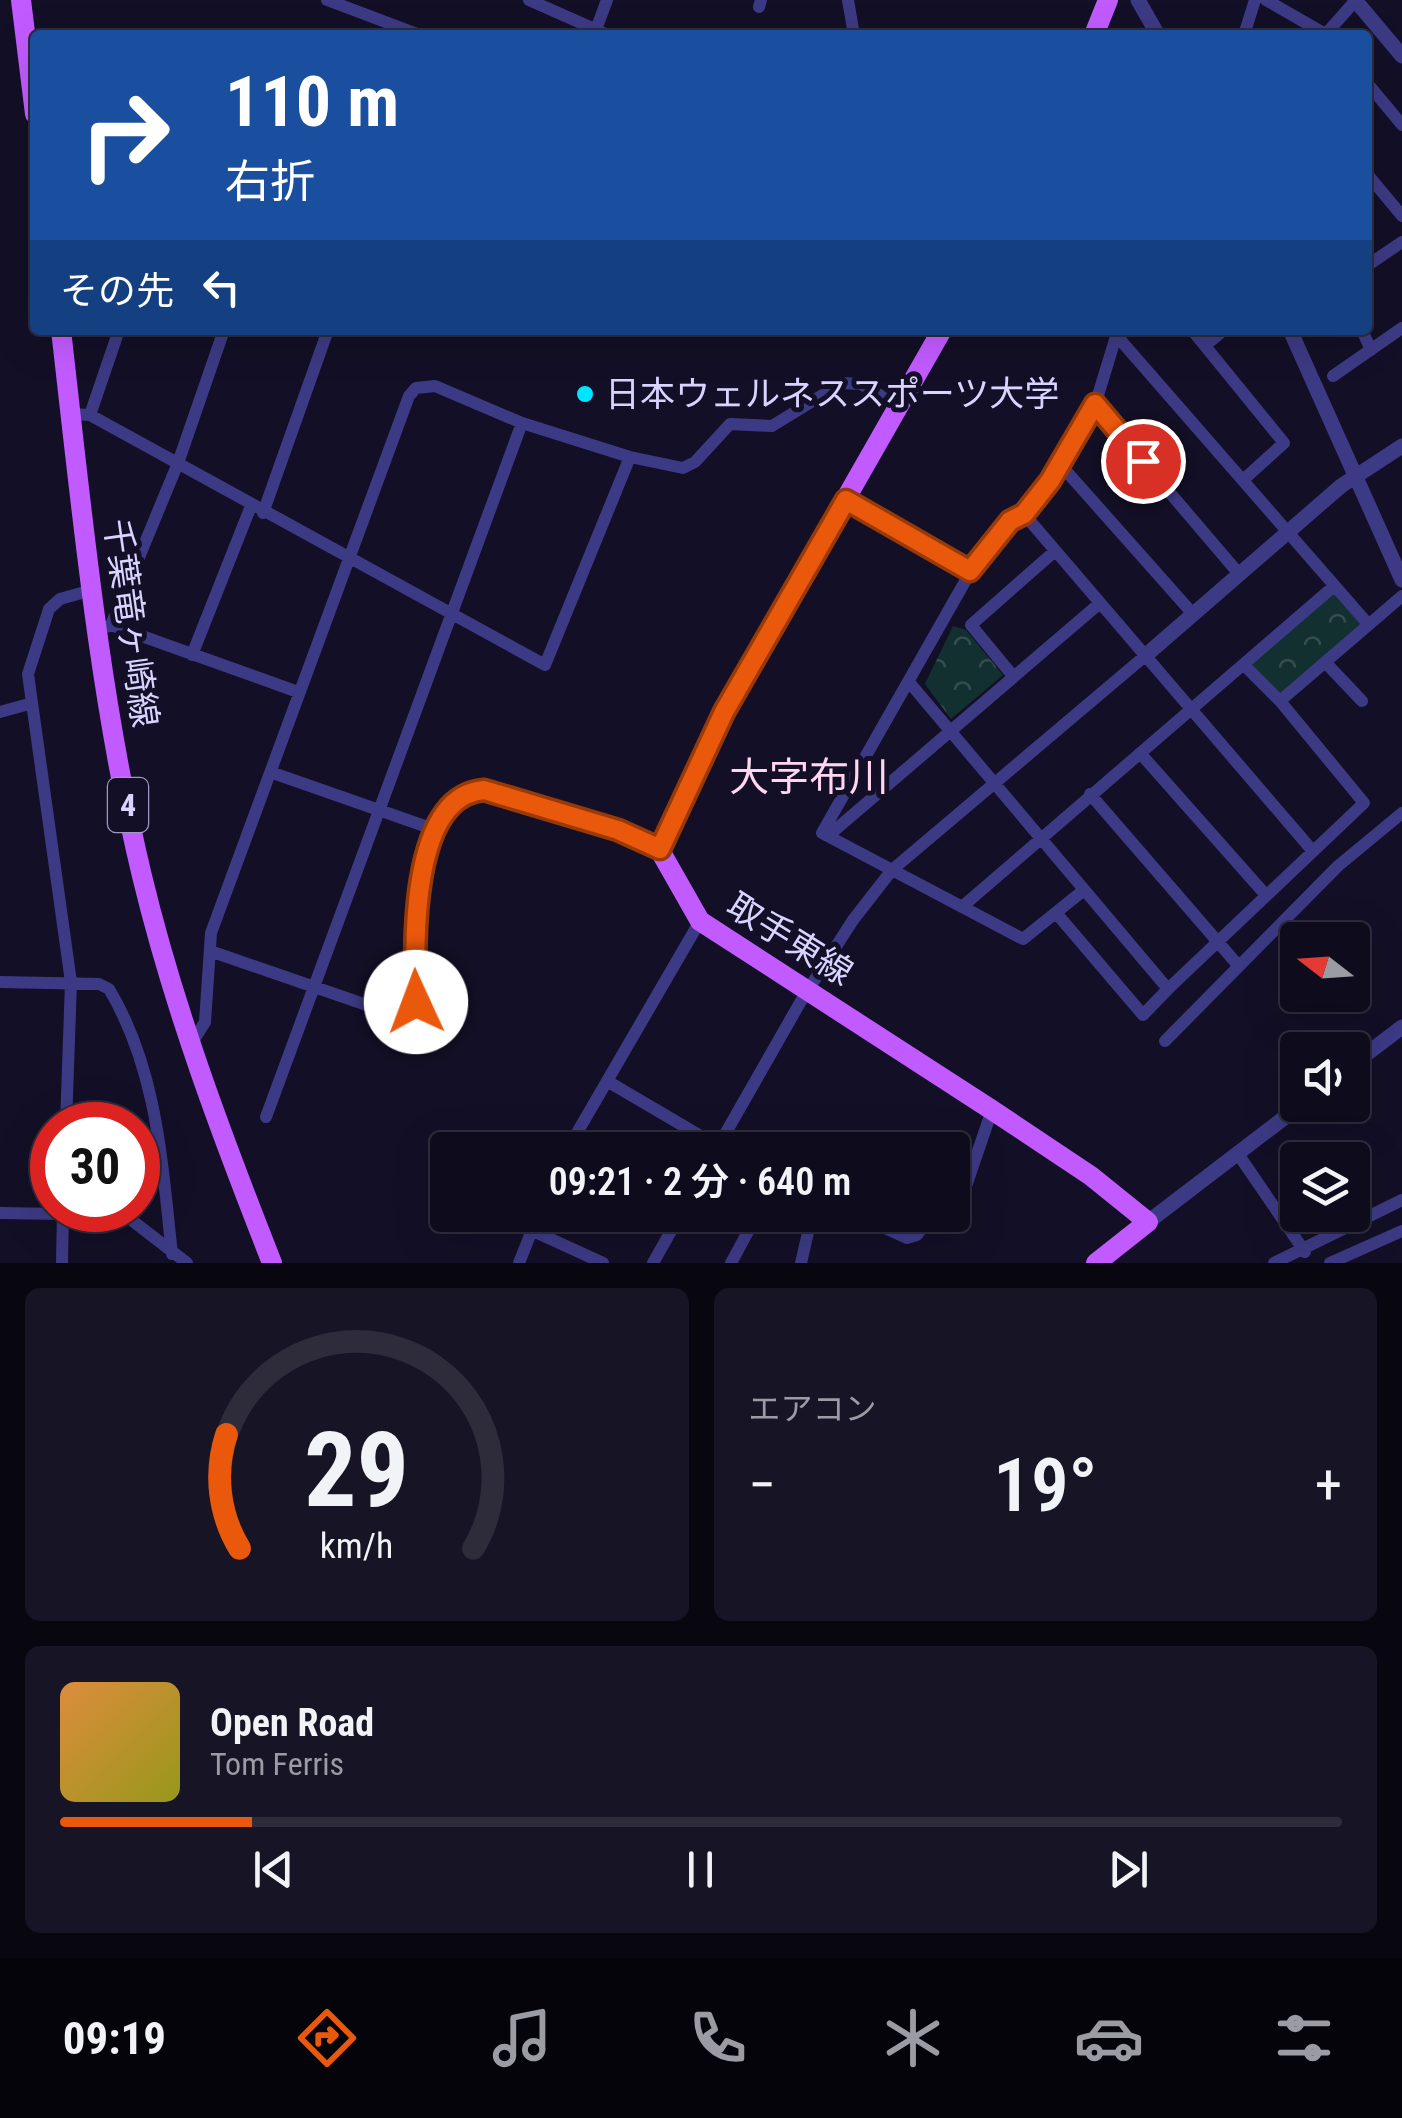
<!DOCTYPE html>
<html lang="ja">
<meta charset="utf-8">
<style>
:root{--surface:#0e0b1c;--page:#171425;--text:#f1f3f6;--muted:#9b9ba3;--line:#2e2b3b;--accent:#ea580c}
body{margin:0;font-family:"Roboto Condensed","Noto Sans JP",sans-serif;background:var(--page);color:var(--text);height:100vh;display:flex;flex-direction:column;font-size:38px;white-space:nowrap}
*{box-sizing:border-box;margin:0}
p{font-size:32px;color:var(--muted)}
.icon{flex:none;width:55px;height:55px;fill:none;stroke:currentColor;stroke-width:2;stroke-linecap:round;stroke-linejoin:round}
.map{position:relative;height:1263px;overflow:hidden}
.side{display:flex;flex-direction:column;gap:25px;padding:25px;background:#08060f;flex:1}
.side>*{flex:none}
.guide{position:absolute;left:30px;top:30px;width:1342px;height:305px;border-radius:10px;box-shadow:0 10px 40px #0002,0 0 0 2px var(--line);background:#1a4fa0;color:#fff;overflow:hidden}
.needle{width:65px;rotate:287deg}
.fabs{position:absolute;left:1280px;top:922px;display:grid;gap:20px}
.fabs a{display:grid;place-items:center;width:90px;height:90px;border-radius:10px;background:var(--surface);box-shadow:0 10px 40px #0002,0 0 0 2px var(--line);font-size:50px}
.speed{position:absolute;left:30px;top:1102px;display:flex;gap:20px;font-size:50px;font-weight:700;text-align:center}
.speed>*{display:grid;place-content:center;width:130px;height:130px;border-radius:50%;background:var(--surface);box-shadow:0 10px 40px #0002,0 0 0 2px var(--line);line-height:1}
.speed .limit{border:15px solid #d22;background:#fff;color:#111}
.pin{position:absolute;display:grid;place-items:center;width:85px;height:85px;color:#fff;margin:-42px;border:5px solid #fff;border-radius:50%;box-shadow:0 2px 10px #0007}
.me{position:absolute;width:110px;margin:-55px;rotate:358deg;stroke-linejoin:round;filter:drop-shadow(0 0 8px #0008)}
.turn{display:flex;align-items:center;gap:35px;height:210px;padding:0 30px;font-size:45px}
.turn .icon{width:130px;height:130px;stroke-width:2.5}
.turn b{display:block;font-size:70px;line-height:85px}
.then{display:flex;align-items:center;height:95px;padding:0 30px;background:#0003;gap:20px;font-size:38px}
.big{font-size:75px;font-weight:600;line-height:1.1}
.side .card{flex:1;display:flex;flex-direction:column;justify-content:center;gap:15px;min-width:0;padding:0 35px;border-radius:15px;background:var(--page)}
.side .dial{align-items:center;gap:0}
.dial svg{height:260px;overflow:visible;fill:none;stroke:var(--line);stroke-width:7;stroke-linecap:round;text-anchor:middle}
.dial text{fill:var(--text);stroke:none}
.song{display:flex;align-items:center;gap:30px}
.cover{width:120px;height:120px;border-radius:15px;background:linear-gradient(135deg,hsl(30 70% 55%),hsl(60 70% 35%))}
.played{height:10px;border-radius:5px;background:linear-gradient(90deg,var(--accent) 15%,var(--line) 15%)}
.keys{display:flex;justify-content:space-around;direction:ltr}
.heat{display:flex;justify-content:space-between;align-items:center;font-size:55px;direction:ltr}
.side .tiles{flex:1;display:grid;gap:25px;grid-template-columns:1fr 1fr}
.card:last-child{grid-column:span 2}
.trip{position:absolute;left:430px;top:1132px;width:540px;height:100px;border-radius:10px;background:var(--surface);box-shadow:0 10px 40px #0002,0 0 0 2px var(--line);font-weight:600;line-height:100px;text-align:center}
.tabs{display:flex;height:160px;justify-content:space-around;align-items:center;background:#06040b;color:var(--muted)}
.tabs .icon{width:70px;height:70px}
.tabs .selected{color:var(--accent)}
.tabs b{font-size:45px;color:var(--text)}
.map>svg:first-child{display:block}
</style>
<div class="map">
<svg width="1402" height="1263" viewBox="0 0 1402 1263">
<defs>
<pattern id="forest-crowns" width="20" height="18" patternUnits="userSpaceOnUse" patternTransform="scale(2.5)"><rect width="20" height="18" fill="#12302f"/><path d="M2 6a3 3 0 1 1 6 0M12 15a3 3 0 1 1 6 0" fill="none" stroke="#344d4e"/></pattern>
</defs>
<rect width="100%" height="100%" fill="#130f26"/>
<path fill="url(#forest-crowns)" d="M1335,590L1362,627L1279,696L1249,665Z
M953,626L966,630L1003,675L951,719L925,684Z"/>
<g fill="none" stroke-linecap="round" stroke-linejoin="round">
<path stroke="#3d3a85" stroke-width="12" d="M327,0L420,35
M529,0L608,35
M848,0L854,35
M1266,0L1327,35
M759,7L761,0
M594,35L607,0
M1244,35L1255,0
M1325,35L1356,0
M1368,84L1402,125
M1368,175L1402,216
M1368,265L1402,242
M1192,330L1284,443L1243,480
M1362,330L1371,350
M1116,335L1368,624
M1206,345L1224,330
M1333,376L1402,328
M1095,405L1240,575
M71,414L90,415L545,665L630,457
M90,415L119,330
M1059,463L1193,614
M846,500L971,571
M263,513L328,330
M1024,514L1311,849
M111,625L298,692
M97,630L111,625L178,463L224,330
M192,655L251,506
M1325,662L1362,701
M1244,665L1280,701
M1013,676L971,625L1055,551
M909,682L1168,989L1364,803L1280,701L1402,596
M0,712L29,704
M1140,753L1264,893
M273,773L436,830
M1090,794L1237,964
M828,836L1100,603
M1084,890L1023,939L822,833L971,571L1010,521L1024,514L1050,481L1095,405L1118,330
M963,906L1333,587
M1057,914L1143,1015L1168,989
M210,951L407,1019C426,999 414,946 415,919C416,877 433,794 484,790L617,830L659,849
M0,982L99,984L109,989C157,1069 162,1163 172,1254
M1165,1041L1338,866L1402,813
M190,1046L205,1022L211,933L409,396L416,388L435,386L522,423L630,457L683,468L695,462L730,424L772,426L842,383L861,384L898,406
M607,1081L721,1148
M266,1117L522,423
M66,1125L71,982L28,674L49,609L60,599L92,590
M567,1150L700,921
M716,1150L801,1001L853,920L892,870L1145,656
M1238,1154L1305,1252
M952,1200L964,1192L992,1110
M0,1213L125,1215L187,1263
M857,1215L907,1238L917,1235L932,1215
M531,1230L603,1263
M62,1263L63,1210
M519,1263L538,1215
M653,1263L680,1215
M731,1263L757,1215
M801,1263L812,1215
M1274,1263L1402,1200
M1330,1263L1402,1231"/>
<path stroke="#3d3a85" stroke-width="15" d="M1138,0L1158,35
M1355,0L1402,56
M1290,330L1402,580
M1145,656L1341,486L1402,446
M1352,1065L1402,1027
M1148,1222L1301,1105"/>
<path stroke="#c25bff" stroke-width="20" d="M21,0L35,114
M1094,35L1108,0
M61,330C82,512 99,697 142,876C174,1009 222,1136 272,1263
M942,330L724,712L659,849L700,921L992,1110L1091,1176L1148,1222L1096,1263"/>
</g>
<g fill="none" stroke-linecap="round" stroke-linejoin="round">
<defs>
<path id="route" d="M416,1002C414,949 409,796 484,790L618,830L660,849L724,712L846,500L970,571L1010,521L1024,514L1050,481L1095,404L1143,461"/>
</defs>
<use href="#route" stroke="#983908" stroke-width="25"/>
<use href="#route" stroke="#ea580c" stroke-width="18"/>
</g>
<circle fill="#00e5ff" stroke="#130f26" stroke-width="4" cx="585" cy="394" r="10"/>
<g text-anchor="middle" stroke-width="10" stroke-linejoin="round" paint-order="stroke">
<rect fill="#130f26" stroke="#9e99be" stroke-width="2.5" x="108" y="778" width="40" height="54" rx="8"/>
<g font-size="32" font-weight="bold" fill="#d9d4ff">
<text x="128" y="816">4</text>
</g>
<g font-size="35" fill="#d9d4ff" stroke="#130f26" text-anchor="start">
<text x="605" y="406">日本ウェルネススポーツ大学</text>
</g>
<g font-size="35" fill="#d9d4ff" stroke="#130f26">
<text transform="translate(131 623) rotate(82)" y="12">千葉竜ヶ崎線</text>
<text transform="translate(790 939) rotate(32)" y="12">取手東線</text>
</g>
<g font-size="40" fill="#ffd6f0" stroke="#130f26">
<text x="809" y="791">大字布川</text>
</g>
</g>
</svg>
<div class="fabs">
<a><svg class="needle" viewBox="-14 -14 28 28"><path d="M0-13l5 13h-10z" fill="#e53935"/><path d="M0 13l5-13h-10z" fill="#9b9ba3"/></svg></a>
<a><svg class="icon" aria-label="sound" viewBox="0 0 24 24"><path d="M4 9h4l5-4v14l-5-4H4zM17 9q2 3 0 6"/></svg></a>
<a><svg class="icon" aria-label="layers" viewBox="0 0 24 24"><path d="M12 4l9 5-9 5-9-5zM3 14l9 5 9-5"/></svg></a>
</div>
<div class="speed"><div class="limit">30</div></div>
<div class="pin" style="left:1143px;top:461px;background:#d93025"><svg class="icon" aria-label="arrive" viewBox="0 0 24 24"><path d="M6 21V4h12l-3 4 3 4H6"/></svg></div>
<svg class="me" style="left:416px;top:1002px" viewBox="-20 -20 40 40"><circle r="19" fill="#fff"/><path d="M0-13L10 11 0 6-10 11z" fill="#ea580c"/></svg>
<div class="trip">09:21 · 2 分 · 640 m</div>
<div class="guide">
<div class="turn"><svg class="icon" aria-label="right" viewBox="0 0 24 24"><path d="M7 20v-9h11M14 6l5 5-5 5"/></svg><div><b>110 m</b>右折</div></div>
<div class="then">その先<svg class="icon" aria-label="left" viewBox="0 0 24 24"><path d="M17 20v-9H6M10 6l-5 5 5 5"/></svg></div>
</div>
</div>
<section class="side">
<div class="tiles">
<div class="card dial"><svg viewBox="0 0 100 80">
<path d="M14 69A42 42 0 1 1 86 69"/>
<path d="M14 69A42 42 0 0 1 10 34" stroke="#ea580c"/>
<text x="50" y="56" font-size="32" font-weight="700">29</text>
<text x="50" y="72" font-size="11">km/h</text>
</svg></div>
<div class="card"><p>エアコン</p>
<div class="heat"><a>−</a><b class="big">19°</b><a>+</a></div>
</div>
<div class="card">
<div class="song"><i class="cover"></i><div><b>Open Road</b><p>Tom Ferris</p></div></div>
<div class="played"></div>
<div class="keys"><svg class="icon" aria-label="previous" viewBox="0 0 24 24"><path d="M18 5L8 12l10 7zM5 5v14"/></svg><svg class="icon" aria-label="pause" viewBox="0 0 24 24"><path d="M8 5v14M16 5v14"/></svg><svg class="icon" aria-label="next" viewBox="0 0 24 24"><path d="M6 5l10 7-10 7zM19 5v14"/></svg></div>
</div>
</div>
</section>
<nav class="tabs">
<b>09:19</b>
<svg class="icon selected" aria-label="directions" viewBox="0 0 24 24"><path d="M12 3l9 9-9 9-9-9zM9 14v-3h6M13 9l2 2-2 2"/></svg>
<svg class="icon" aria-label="music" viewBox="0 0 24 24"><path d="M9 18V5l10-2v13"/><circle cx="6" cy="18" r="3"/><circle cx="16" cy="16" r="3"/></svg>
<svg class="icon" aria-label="phone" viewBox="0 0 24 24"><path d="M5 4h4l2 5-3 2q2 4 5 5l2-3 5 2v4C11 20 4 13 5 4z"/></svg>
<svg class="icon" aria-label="climate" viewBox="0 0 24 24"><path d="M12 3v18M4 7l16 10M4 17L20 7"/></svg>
<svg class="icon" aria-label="car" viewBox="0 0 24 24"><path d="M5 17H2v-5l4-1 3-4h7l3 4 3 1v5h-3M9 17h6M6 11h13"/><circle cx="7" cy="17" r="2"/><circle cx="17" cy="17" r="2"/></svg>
<svg class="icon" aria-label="filters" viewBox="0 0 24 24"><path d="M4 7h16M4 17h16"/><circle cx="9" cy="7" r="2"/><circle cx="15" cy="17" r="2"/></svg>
</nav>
